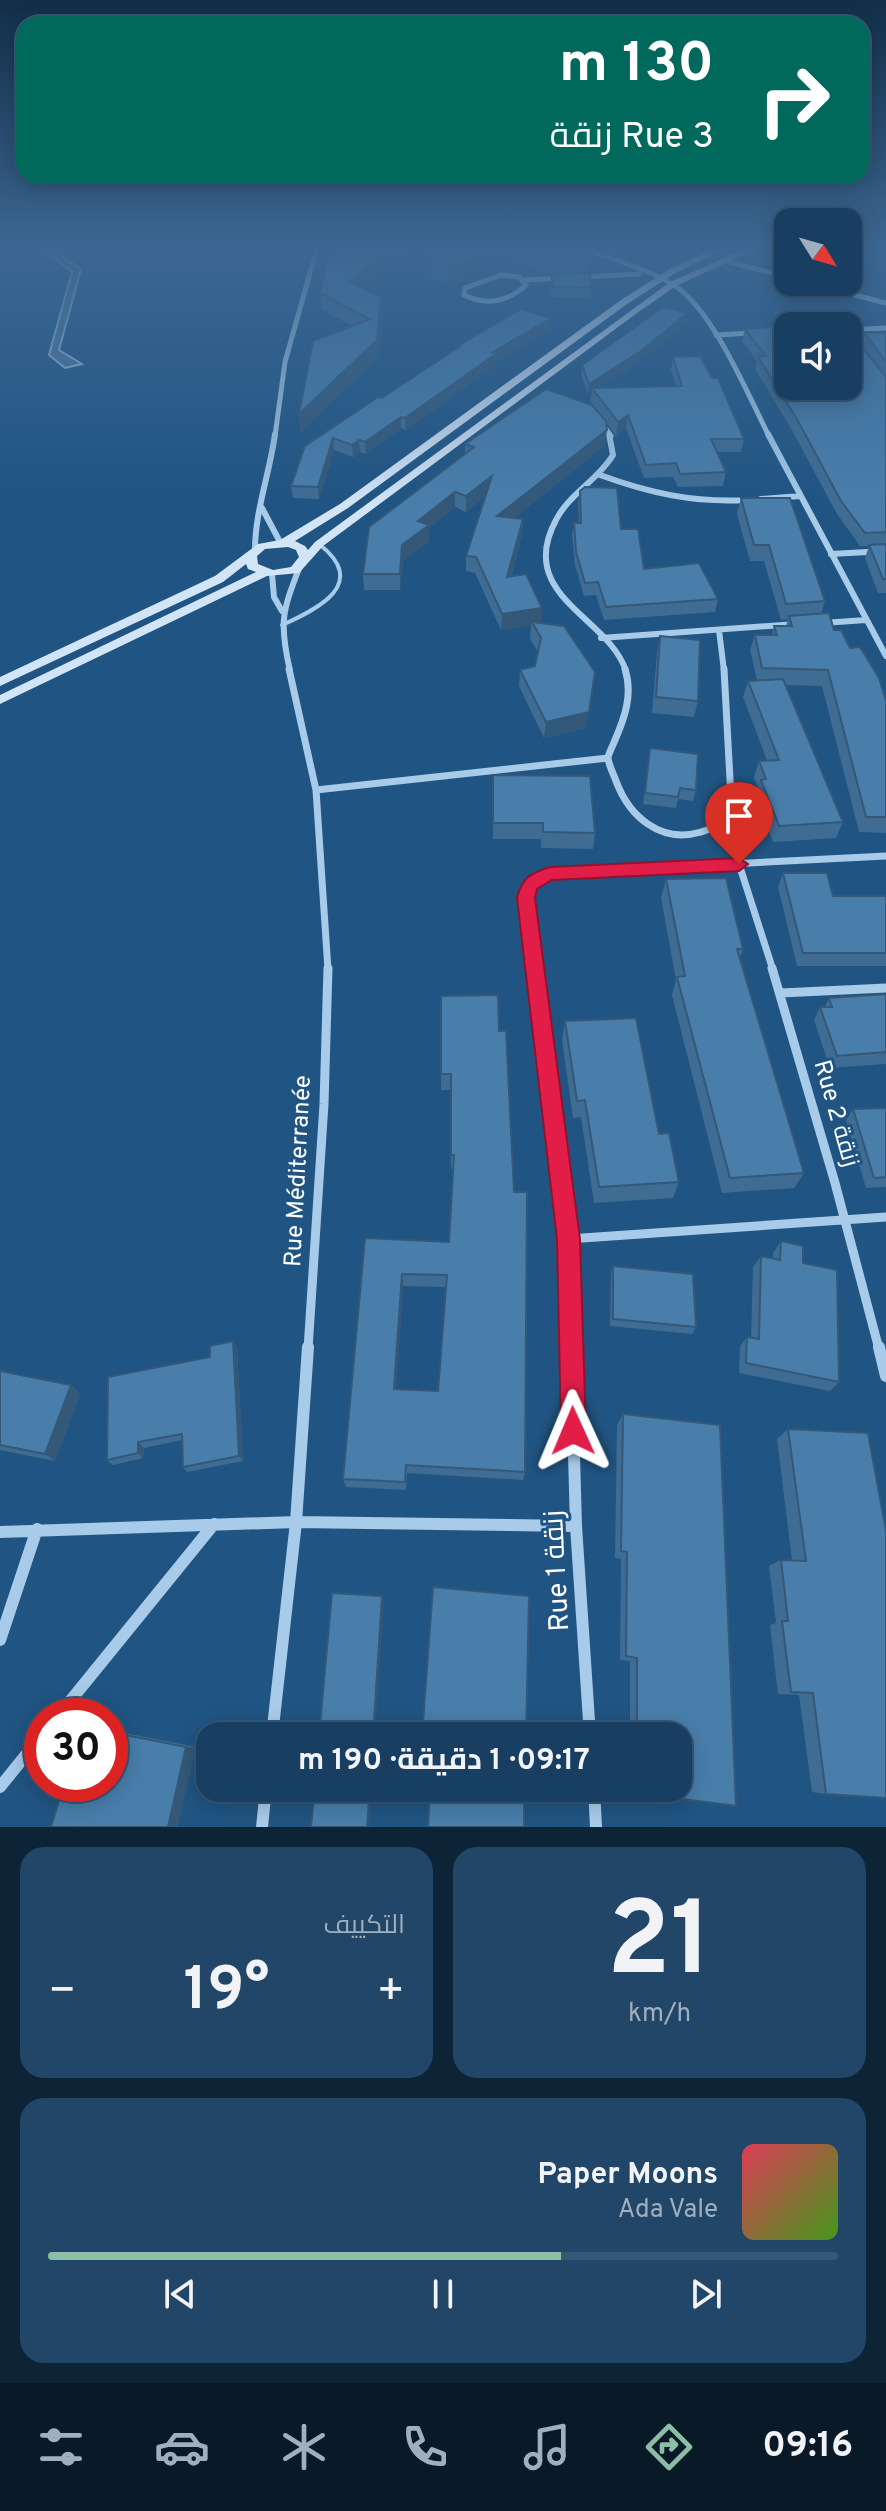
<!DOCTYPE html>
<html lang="ar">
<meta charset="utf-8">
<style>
:root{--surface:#183f62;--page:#214668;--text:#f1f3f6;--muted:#9fafbe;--line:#365877;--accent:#8abfa5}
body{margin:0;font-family:Overpass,Cairo,sans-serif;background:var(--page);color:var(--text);direction:rtl;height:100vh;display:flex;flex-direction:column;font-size:30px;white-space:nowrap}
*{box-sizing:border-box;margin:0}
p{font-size:26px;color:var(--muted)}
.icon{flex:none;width:44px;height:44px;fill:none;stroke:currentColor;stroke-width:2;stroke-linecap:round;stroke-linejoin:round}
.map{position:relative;height:1827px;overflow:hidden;direction:ltr}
.drawer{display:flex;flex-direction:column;gap:20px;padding:20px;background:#0d2336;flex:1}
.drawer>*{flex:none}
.banner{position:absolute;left:16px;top:16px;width:854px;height:168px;border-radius:24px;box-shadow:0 4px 20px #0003,0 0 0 2px var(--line);direction:rtl;background:#00695c;color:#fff;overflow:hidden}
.needle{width:52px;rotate:127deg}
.controls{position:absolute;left:774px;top:208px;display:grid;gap:16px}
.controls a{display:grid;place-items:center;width:88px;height:88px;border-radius:16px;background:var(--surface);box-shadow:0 4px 20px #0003,0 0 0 2px var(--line);font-size:40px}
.speed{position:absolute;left:24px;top:1698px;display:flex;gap:16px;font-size:40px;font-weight:700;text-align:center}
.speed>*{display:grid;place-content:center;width:104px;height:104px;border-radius:50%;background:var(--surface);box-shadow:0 4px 20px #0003,0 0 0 2px var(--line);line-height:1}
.speed .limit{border:12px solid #d22;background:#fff;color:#111}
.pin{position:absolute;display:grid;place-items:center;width:68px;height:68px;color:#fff;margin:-82px -34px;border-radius:50% 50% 50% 0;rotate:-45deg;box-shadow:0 0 8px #0007}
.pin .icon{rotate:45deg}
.me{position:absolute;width:88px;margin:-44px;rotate:359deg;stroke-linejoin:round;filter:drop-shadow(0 0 6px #0008)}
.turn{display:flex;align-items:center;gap:28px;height:168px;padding:0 24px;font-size:36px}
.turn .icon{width:104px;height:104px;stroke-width:2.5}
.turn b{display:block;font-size:56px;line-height:68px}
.big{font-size:60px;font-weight:700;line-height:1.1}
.drawer .card{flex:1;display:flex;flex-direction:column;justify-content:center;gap:12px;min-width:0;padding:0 28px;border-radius:24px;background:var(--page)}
.drawer .dial{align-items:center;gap:0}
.dial b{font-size:104px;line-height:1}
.song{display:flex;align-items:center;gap:24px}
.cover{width:96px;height:96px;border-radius:12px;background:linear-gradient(135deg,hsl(350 70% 55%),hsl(100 70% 35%))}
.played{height:8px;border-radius:4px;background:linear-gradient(90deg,var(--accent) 65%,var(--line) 65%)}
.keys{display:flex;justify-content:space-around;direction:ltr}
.heat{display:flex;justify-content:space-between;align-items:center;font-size:44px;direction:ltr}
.drawer .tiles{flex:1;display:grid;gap:20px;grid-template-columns:1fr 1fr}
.card:last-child{grid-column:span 2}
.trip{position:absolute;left:196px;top:1722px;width:496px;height:80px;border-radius:24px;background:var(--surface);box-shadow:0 4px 20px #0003,0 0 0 2px var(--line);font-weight:700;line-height:80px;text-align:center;direction:rtl}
.menu{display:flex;height:128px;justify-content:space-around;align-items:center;background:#0a1927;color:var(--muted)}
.menu .icon{width:56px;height:56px}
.menu .active{color:var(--accent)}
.menu b{font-size:36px;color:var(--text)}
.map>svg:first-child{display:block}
</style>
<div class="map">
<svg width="886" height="1827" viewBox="0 0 886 1827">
<rect width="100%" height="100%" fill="#205482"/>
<path fill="#53789a" stroke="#9bc7ea" stroke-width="2" d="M41,248H49L81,269L59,350L82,364L65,368L49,355L72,272Z"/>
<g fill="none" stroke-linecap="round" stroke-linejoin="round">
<path stroke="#a7cbe8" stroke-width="4" d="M282,625C320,608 369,583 319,544"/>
<path stroke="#a7cbe8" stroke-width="5" d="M584,248C613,260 649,269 675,286C713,310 748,395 769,436
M722,260L788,277
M501,275L519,277L526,285C508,302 486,306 464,295L465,288Z
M581,277L639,274
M525,280L563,278
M805,282L886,303
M848,330L886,328
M716,335L751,333
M600,421L611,436
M275,436L285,362L317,248"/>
<path stroke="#a7cbe8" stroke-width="6" d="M609,434L613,455C598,480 569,494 556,520C515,596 609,617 626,671
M768,434L886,656
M600,475C649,493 694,503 747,500
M761,499L800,496
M262,508L280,542
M255,550C255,511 270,472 275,434
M831,554L886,551
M272,574L274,597L282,611
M823,623L866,620
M719,630L724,671
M601,638L797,624
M290,671C279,622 282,612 300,566"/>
<path stroke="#a7cbe8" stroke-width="7" d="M289,669L316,790L328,970
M625,669C633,694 625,717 615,740C613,745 609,753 608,757C608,764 614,775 616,781C629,816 660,844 701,832C718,828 727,815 731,798L724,669
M316,790L608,758
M739,864L773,970
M535,970C531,938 512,887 550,873L886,856"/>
<path stroke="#a7cbe8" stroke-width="9" d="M535,968L568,1239L571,1349
M772,968L835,1183L879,1349
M781,993L886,988
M568,1239L886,1217
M308,1349L324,1104L328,968"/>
<path stroke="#a7cbe8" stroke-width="12" d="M571,1347L576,1526L590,1736
M879,1347L886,1376
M0,1532L296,1522L576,1526
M0,1640L37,1529
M58,1716L214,1524
M272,1736L296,1522L308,1347
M0,1787L42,1735
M594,1788L596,1827
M262,1827L266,1788"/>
<path fill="#d2e5f7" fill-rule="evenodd" d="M714,248H726L674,274L627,304L348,508L295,541L305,546L308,550L315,542L670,282L746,248H758L676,286L637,313L323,546L299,573L267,576L0,704V695L256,572L248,569L246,564L223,582L0,686V677L215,576L258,544L280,540L340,504L621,300L668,270ZM288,547L296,550L299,557L291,567L273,570L258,564L257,556L265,549Z"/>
</g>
<path fill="#3f6c93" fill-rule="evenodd" d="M356,248H407L363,288L381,297L382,313L378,356L301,432L299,414L352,326L321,309L320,293Z
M431,248L590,249V255L589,271L545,273L506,257L459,281L447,283L430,277Z
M552,274L591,288L590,298L551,297Z
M687,313L685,323L639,362L597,388L676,386L671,370L673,357L744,439L741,452H717L726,472L723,486L678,487L673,477L644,478L626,428L616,436L606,422L605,445L514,518L523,519L522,535L511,577L541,623L586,728L544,738L519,686L520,670L535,666L538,652L530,639L531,625L501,630L475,573L466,571V556L485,496L466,512L455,507L429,528V541L403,561L400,590H364L363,574L465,454V444L602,417L590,401L592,392L588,394L581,375L582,365Z
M550,329L496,361V365L406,430L401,428L366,454L360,452L353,457L334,450L319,499L293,498L291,486L305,446L382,398L456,349V347Z
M745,329L860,344L864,332L886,333V593H878L865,558L869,546H860L837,514L793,432L755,369L757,361L742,341Z
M580,491L621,529L644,569L718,599L715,612L604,620L596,595L584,596L575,565L572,535L574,523H579L578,504Z
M741,498L825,601L821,614L850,648L886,701V833L859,832L822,686L785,685L843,822L836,838L773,842L756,796L758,789L754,777L759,761L767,760L743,697L748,681L757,680L750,650L755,635H772L774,626H786L788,619L781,620L764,561H750L737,514Z
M660,636L698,701L694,717L652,713L657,652Z
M650,748L696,790L693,801L678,799L676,808L643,804Z
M493,775L595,833L593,849L541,848V839H493Z
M783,873L833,896H886V966H797L778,887Z
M666,879L743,949L740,958L804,1173L794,1188L722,1193L672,995L676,980L661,898Z
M886,994V1064L830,1068L814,1020L820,1007H825L829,998Z
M441,996L525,1472L523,1480L407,1473L406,1490L346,1487L343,1479L365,1238L449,1242L453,1169H451L450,1090H441ZM403,1286L446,1287L438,1391L396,1389Z
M565,1021L659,1134L679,1182L673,1198L594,1203L581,1117L573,1118L562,1040Z
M886,1108V1187L866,1188L846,1120L853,1109Z
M781,1241L803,1263L839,1382L830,1391L739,1373L740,1346L747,1337L751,1338L753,1267L761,1256L773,1258V1253Z
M613,1266L696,1327L692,1334L610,1326L611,1274Z
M233,1341L237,1348L243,1461L187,1472L183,1467L182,1440L144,1448L143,1458L113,1465L107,1460L210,1357Z
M0,1371L71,1385L80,1394L55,1461L0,1450Z
M623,1414L720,1425L736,1806L630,1791V1788H678V1736H630V1661L620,1660L621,1559L615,1558L617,1425Z
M788,1429L868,1433L826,1794L812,1792L799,1695L778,1694L770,1625L776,1623L769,1566L781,1560H792L777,1439Z
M110,1730L196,1747L110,1784Z"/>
<path fill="#335878" d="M389,248H407L351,298L350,282Z
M492,248H507L506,257L459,281L447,283V267Z
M381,297L382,313L378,356L301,432L299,414L377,340Z
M687,313L685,323L639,362L594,391L592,388V392L588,394L589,384Z
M551,318L550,329L496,361V365L406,430L405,418L493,352Z
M628,415L626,428L616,436L618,422Z
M401,417V428L366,454L365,442Z
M607,430L605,445L496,532L497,516Z
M333,438L334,450L319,499L318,487Z
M359,440L360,452L353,457L352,445Z
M492,476L491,491L466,512V496Z
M455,492V507L429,528V541L403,561L400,590V574L402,545L418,521Z
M523,519L522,535L506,593L507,577Z
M542,608L541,624L532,622L531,625L501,630L502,614Z
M595,672L586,728L544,738L546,722Z
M402,1274L403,1286L396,1399L394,1389Z
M233,1341L237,1348L243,1461L239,1456Z
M71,1385L80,1394L55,1461L45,1454Z
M138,1442L144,1448L143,1458L138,1453Z
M382,1596L384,1600L375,1736H373Z
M186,1747H196L178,1827H168Z
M370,1788H372L369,1827H367Z"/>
<path fill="#497eab" stroke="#335878" stroke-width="2" fill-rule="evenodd" d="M356,248H389L350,282L381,297L377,340L299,414L313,341L370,319L320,293L328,258Z
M431,248H492L459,265L447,267L430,261Z
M525,248H589L590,255L546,257Z
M590,272L591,288L552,287V274Z
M663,307L687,313L641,351L589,384L582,365Z
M521,309L551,318L493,352L497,353L405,418L401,417L365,442L359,440L352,445L333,438L318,487L291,486L305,446L378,397L382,398L459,347H456Z
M771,327L788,328V386H848V331H849L886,377V532L865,533L841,501L797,419L758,357L766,356L745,329Z
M864,332L886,333V362Z
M700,356L712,378H718L744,439H711L726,472L680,474L676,463L646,465L628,415L618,422L592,388L682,386L673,357Z
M546,389L592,405L606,421L607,430L497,516L523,519L507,577L526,574L542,608L502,614L476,557L466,556L492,476L466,496L455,492L418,521L429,525L402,545L400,574H363L369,527L474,447L465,444Z
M585,487L617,488L621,529H638L644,569L699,563L718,599L606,607L598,582L585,583L576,552L574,523H581L580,491Z
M741,498H790L825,601L786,604L769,545H754Z
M886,544V579H883L869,545Z
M829,613L834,630H841L850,648L860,647L879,678L886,701V817H866L828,670L762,668L755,635H777L774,626H792L789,616Z
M532,622L564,626L595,672L589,712L546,722L520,670L535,666L541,638Z
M660,636L700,640L698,701L656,697Z
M783,679L843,822L779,826L761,780L766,779L759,761L779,760L748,681Z
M650,748L698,754L696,790L680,788L678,797L645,793Z
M493,775L590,776L595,833L543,832V823H493Z
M783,873H827L833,896H886V953H803Z
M726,878L743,949H737L804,1173L730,1178L677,977L685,976L666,879Z
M886,994V1052L837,1056L820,1007H832L829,998Z
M498,995L499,1031H506L514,1192H527L525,1472L406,1465L405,1482L343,1479L365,1238L449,1242L454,1155H451V1074H441V996ZM402,1274L447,1275L438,1391L394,1389Z
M636,1018L659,1134L669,1133L679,1182L599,1187L585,1100L577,1101L565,1021Z
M886,1108V1177L874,1178L853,1109Z
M781,1241L803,1246V1263L837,1270L839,1382L746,1363L747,1337L759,1339L761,1256L780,1260Z
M613,1266L693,1274L696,1327L613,1319Z
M233,1341L239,1456L183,1467L182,1434L138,1442V1453L107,1460L108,1377L210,1357V1346Z
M0,1371L71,1385L45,1454L0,1445Z
M623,1414L720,1425L736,1806L637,1793V1788H678V1736H637V1658L626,1656L627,1552L621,1551Z
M788,1429L868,1433L886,1531V1798L826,1794L813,1693L791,1692L782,1621H788L781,1560L806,1561Z
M433,1587L529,1596L526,1736H422Z
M332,1593L382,1596L373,1736H319Z
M110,1732L186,1747L168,1827H51L64,1784H110Z
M315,1788H370L367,1827H311Z
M430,1788H524V1827H428Z"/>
<linearGradient id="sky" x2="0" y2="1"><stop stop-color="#122e48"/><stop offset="0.49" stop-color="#3c6792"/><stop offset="1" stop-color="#3c6792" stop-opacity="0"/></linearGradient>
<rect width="886" height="504" fill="url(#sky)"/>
<path fill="#e11d48" stroke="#92132f" stroke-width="2" d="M739,858L748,864L739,871L552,880L537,889L535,898L580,1239L586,1431L582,1439L573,1443L564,1439L561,1431L557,1239L517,898C522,877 531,873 550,867Z"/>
<g text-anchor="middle" stroke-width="6" stroke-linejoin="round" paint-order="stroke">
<g font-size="24" fill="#fff" stroke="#205482">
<text transform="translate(837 1113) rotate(74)" y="8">Rue 2 زنقة</text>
<text transform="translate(297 1171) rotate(-87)" y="8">Rue Méditerranée</text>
</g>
<g font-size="28" fill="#fff" stroke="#205482">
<text transform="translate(555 1571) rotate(-93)" y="10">Rue 1 زنقة</text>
</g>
</g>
</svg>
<div class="controls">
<a><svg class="needle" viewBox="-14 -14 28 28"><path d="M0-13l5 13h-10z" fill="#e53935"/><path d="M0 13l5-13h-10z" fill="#9fafbe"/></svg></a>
<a><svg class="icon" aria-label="sound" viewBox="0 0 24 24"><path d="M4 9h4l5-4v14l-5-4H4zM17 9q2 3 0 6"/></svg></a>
</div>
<div class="speed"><div class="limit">30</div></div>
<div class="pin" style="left:739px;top:864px;background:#d93025"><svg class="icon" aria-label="arrive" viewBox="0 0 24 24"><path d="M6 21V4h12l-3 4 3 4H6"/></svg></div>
<svg class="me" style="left:573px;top:1431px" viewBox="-20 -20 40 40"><path d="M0-17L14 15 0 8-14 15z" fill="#e11d48" stroke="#fff" stroke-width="4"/></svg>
<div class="trip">09:17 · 1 دقيقة · 190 m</div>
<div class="banner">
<div class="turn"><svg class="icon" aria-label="right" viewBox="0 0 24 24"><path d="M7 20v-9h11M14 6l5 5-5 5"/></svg><div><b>130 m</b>Rue 3 زنقة</div></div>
</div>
</div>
<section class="drawer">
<div class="tiles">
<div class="card dial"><b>21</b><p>km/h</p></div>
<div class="card"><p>التكييف</p>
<div class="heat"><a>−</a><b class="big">19°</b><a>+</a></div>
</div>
<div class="card">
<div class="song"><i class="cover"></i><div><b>Paper Moons</b><p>Ada Vale</p></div></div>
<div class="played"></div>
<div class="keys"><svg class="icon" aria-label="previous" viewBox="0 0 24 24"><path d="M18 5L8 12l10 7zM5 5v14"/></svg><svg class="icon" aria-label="pause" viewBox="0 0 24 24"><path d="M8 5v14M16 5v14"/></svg><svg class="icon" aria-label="next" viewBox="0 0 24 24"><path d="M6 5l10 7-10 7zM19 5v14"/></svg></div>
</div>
</div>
</section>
<nav class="menu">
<b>09:16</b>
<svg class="icon active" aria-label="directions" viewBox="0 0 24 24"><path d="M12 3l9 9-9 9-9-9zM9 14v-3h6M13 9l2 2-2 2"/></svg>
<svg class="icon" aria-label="music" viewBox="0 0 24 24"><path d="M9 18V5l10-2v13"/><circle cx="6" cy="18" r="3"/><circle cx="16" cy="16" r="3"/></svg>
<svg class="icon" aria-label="phone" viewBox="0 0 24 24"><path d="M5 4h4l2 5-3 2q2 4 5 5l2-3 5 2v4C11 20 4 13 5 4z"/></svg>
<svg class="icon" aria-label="climate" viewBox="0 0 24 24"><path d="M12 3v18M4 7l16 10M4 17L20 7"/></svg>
<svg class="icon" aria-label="car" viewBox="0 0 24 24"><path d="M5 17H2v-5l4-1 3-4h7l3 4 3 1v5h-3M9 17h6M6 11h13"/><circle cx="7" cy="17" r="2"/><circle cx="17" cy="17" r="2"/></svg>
<svg class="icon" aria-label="filters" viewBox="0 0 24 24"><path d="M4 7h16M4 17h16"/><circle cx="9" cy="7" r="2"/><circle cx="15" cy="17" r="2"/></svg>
</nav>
